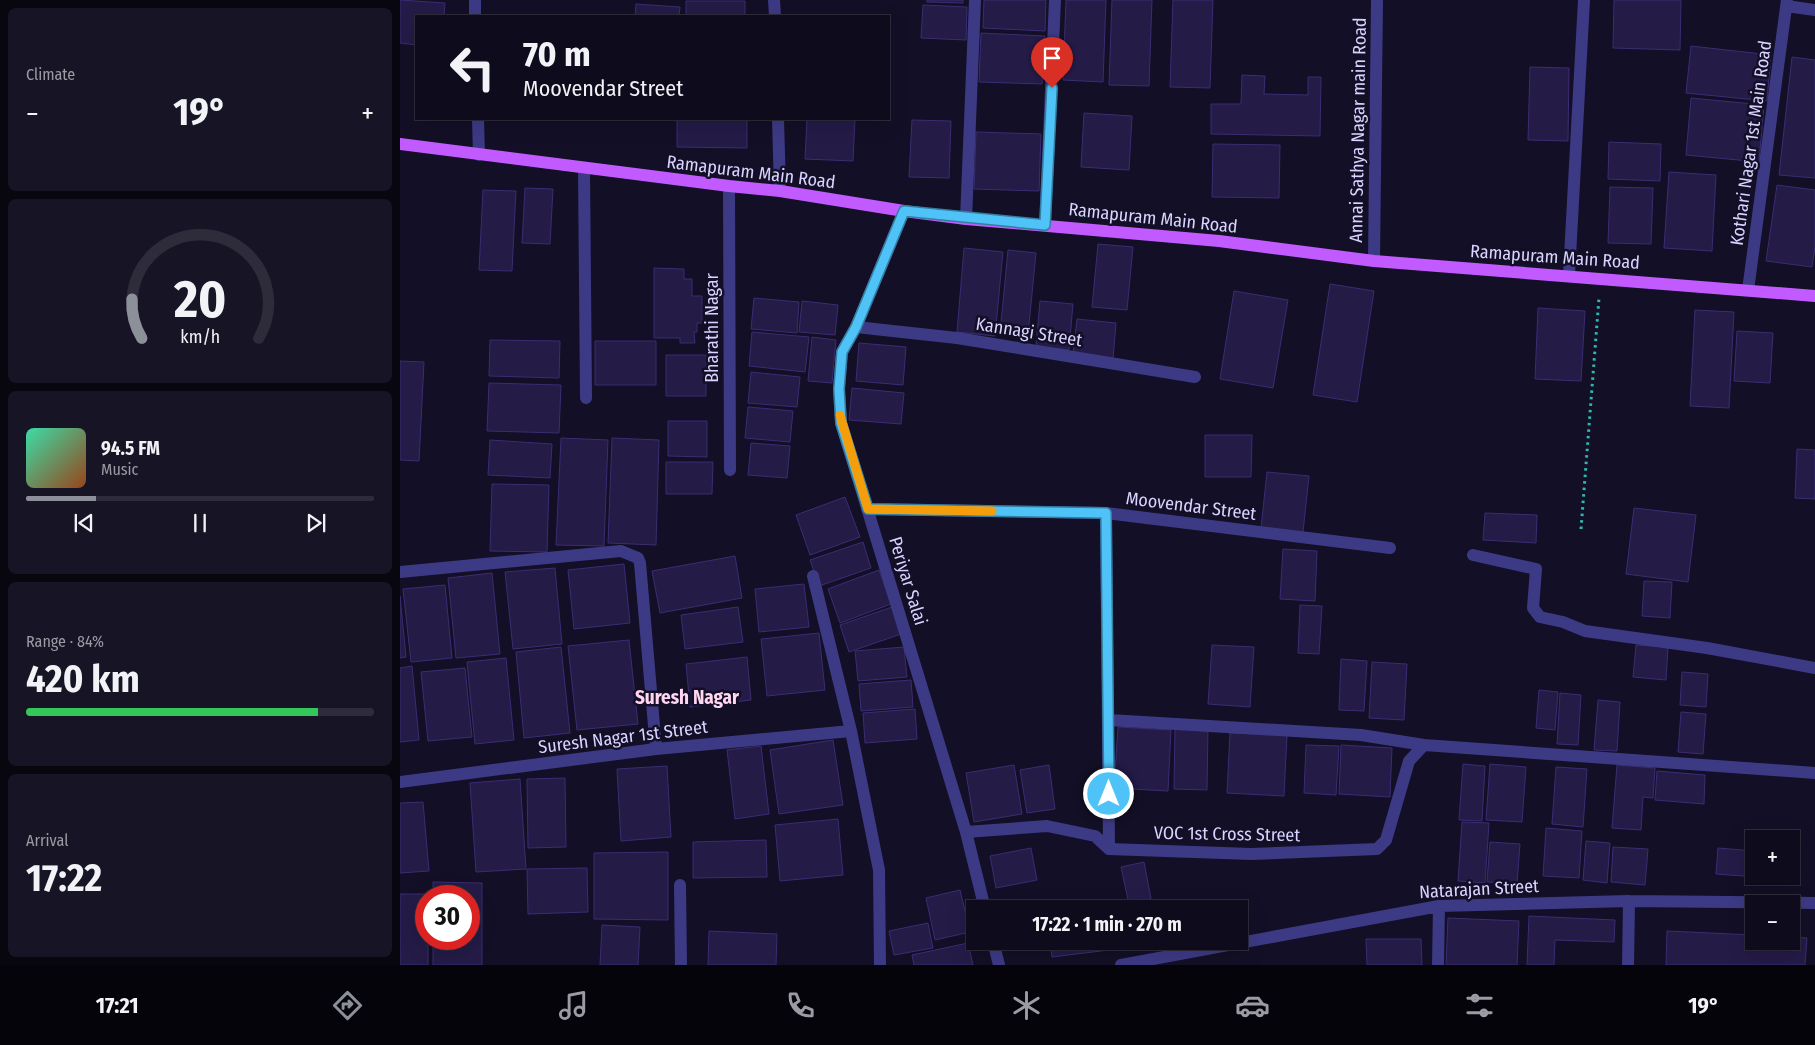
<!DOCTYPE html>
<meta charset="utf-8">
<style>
:root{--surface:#0e0b1c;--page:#171425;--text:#f1f3f6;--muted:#9b9ba3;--line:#2e2b3b;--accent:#8c9099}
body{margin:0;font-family:"Fira Sans Condensed",sans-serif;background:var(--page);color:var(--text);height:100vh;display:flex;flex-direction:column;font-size:19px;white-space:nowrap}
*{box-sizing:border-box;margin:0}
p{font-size:16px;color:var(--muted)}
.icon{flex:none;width:28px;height:28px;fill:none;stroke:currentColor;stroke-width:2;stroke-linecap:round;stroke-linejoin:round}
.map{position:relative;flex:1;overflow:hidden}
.side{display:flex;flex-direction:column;gap:8px;padding:8px;background:#08060f;width:400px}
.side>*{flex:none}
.banner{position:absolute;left:15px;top:15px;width:475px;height:105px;border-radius:0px;box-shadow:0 5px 20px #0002,0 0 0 1px var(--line);background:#0e0b1c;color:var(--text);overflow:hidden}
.buttons{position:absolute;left:1345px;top:830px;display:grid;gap:10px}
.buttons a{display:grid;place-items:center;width:55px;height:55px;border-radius:0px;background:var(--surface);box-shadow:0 5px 20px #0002,0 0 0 1px var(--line);font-size:25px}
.speed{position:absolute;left:15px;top:885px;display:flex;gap:10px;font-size:25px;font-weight:700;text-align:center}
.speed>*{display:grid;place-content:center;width:65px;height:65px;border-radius:50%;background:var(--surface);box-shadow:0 5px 20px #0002,0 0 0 1px var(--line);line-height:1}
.speed .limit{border:8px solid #d22;background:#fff;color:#111}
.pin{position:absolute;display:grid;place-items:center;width:42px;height:42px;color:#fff;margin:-51px -21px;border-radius:50% 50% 50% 0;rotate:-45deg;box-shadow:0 0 5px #0007}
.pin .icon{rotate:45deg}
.me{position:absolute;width:55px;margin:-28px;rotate:0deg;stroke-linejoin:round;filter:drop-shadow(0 0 4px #0008)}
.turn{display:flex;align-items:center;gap:18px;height:105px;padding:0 25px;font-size:22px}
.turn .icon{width:65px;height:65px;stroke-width:2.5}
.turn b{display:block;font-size:35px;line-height:42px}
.big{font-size:38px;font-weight:700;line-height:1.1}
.side .card{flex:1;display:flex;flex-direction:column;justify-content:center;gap:8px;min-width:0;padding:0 18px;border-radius:8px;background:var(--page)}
.side .dial{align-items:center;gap:0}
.dial svg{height:130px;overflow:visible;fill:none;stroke:var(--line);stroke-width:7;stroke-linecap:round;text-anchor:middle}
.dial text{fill:var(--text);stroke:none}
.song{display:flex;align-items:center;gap:15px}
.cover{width:60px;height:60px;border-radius:8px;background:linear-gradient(135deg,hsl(160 70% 55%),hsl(20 70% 35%))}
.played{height:5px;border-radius:2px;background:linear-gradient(90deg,var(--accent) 20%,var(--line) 20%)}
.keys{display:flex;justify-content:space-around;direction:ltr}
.heat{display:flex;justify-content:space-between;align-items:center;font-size:28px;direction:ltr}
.charge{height:8px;border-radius:4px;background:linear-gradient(90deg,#34c759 84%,var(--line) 0)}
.trip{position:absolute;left:566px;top:900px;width:282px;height:50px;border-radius:0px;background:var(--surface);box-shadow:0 5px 20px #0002,0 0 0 1px var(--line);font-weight:700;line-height:50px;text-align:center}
.dock{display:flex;height:80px;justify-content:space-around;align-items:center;background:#06040b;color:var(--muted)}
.dock .icon{width:35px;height:35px}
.dock .active{color:var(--accent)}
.dock b{font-size:22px;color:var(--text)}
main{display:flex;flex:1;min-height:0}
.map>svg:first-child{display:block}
</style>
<main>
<section class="side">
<div class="card"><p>Climate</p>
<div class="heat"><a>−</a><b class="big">19°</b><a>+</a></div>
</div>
<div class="card dial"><svg viewBox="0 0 100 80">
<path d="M14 69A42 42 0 1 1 86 69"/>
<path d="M14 69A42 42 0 0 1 8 45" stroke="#8c9099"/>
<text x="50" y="56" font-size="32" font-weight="700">20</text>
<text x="50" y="72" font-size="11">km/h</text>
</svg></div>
<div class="card">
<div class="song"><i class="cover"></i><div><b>94.5 FM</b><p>Music</p></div></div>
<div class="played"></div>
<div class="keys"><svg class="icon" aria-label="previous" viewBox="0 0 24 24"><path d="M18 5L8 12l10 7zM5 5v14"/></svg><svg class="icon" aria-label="pause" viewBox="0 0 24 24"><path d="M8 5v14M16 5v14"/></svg><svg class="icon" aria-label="next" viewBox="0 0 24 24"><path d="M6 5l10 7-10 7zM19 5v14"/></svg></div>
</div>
<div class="card"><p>Range · 84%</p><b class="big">420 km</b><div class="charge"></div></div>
<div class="card"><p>Arrival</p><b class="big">17:22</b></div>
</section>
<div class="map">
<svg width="1415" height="965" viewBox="0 0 1415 965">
<rect width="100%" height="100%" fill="#130f26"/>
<path fill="#241b47" stroke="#3b2d73" d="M0,0L45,3L44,16H16V45L0,43Z
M527,0H563V3L527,2Z
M584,0H646L645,31L583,28Z
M666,0H706L703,82L663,80Z
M712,0H752L749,86L709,85Z
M773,0H813L810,88L770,87Z
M1214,0H1281L1280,50L1213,48Z
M286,1H345V16H286Z
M236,4L280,7L279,16H235Z
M523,5L567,7L566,40L521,38Z
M581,33L645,36L642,84L579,82Z
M1291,46L1371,55L1367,101L1286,93Z
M1392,57L1415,60V178L1379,175Z
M1130,67L1169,68L1168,141L1128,140Z
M842,75L865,76L864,94L908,95V77H921L920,136L811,134V104H841Z
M1291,98L1364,105L1359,162L1286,155Z
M684,113L732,116L729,170L681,167Z
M277,119H347V148L277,147Z
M407,119H455L453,161L405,159Z
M512,120L551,121L549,178L509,177Z
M576,132L641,134L639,191L574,189Z
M1209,142L1261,144L1260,181L1208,179Z
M813,144L880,145L879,198L812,197Z
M1269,172L1316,175L1312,251L1264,248Z
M1377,185L1415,190V247L1412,267L1366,261Z
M1210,187L1253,188L1251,244L1208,243Z
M125,188L153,189L150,244L122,243Z
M83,190L116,191L112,271L79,270Z
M698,244L733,247L727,310L692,307Z
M564,248L603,252L595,336L557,332Z
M608,250L636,253L628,335L600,333Z
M254,268L284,269V279H292V296H302V323H297V332H294L295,343H280V338H254Z
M930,284L974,291L957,402L913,395Z
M834,291L888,300L873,388L820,379Z
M354,298L399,302L397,333L351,329Z
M402,301L438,305L435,335L399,332Z
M640,301L673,304L669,350L636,346Z
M1138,308L1185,311L1181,381L1135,379Z
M1295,310L1334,312L1329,408L1290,406Z
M677,319L716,323L713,359L673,355Z
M1337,331L1373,333L1370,383L1334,381Z
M352,332L409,337L405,372L349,366Z
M412,337L436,340L432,383L408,381Z
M90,340L160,341L159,378L89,376Z
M195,341H256V385H195Z
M459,343L506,347L503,385L456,381Z
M266,355H306V396H266Z
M0,361L24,362L19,461L0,460Z
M351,372L400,377L397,407L348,403Z
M89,383L161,385L159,433L87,431Z
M452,388L504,393L501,424L449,420Z
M348,407L393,411L390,442L345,438Z
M268,421H307V457L268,456Z
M805,435H852L851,477H805Z
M161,438L208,440L204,546L156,545Z
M212,438L259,440L256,545L208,543Z
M90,440L152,444L150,478L88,475Z
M351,443L390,446L387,478L348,475Z
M1397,449L1415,450V499L1395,498Z
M266,462H313L312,494H266Z
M867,472L909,476L903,532L861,528Z
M92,484L149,485L147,552L90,551Z
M445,497L460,537L410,555L396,515Z
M1234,508L1296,515L1288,582L1226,574Z
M1085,513L1137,515L1136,543L1083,540Z
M463,542L471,568L419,586L410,560Z
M883,549L917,551L915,601L880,599Z
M335,556L342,598L260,613L252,571Z
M224,564L230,623L174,629L168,570Z
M155,568L162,644L113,649L105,572Z
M479,570L491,604L440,623L428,589Z
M92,573L100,654L56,658L48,578Z
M1244,581L1272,582L1270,618L1242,616Z
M404,584L409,627L359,632L355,589Z
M45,585L52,658L11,662L3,589Z
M0,596L6,657L0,658Z
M900,605L922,606L919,654L898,653Z
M338,607L343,642L285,649L281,615Z
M492,607L501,634L449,652L440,625Z
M419,633L425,690L367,696L361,639Z
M229,640L238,724L177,730L168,646Z
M812,645L854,647L850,707L808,704Z
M1236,645L1268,647L1266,680L1233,677Z
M161,647L170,733L124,738L116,652Z
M504,647L507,677L458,681L455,651Z
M347,657L351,700L290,707L286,664Z
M106,658L114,740L75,744L67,662Z
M941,659L967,661L964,711L939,710Z
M972,662L1007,664L1004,720L969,718Z
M12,666L19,740L0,742V668Z
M65,668L72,737L28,741L21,672Z
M1282,672L1308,674L1306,707L1280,705Z
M511,680L513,707L461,711L459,684Z
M1139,690L1158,692L1155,730L1136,728Z
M1160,693L1181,695L1178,745L1157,744Z
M1198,700L1220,702L1217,751L1194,750Z
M515,709L517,739L465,743L463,713Z
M1281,712L1306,714L1303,754L1278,752Z
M718,727L771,730L768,791L714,788Z
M775,728H808L807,790L774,789Z
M830,733L887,735L884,796L827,793Z
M433,740L443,805L379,814L370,750Z
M906,745L939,746L936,795L904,793Z
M941,745L992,748L990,797L939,794Z
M361,746L369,814L335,819L327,750Z
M1063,764L1085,766L1082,821L1059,820Z
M1090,764L1126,767L1122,822L1086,820Z
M614,765L622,814L574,822L566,773Z
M649,765L655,809L627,813L620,770Z
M1217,765L1255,768L1253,798L1243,797L1241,830L1212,828Z
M267,766L271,837L221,841L217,769Z
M1156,767L1187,769L1183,827L1152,824Z
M1257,771L1305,775L1304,804L1255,800Z
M165,778L166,847L128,848L127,779Z
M120,779L126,869L76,872L70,783Z
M23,802L29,871L0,873V803Z
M438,819L443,875L380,881L375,825Z
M1062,822L1089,823L1085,883L1058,881Z
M1146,828L1182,831L1179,878L1143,876Z
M366,840L367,877L293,878V842Z
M1186,841L1210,843L1207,883L1183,880Z
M1090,842L1120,844L1117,884L1087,882Z
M1213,847L1248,849L1245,885L1211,882Z
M631,848L637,880L596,888L590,856Z
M1318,848L1354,851V876L1356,877L1316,874Z
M268,852V920L194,919V853Z
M744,862L753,909H730L721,867Z
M187,868L188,912L128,914L127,869Z
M33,882L82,883V965H33V939H69V896H33Z
M560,890L570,932L535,940L526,898Z
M0,894H28V965H0Z
M1129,916L1215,920L1214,942L1155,940L1154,965H1127Z
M1048,918L1119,921L1117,965H1046Z
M528,923L533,948L494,955L489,931Z
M202,925L240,927L238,965H200Z
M309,931L377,934L376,965H308Z
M1267,931L1354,935V941H1391V937L1407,938L1405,965H1266Z
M966,939H1021L1022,965H967Z
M650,941H708L709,950L652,957Z
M568,943L573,965H514L512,955Z"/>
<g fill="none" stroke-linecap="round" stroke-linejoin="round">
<path stroke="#2fb8b0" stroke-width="3" stroke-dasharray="2.5 4" stroke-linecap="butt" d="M1181,529L1199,298"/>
<path stroke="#3d3a85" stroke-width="12" d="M75,0V16
M374,0L375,16
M1386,6L1415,10
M78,119L79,155
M378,119L380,191
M184,168L186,398
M329,186L330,470
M504,211L456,327L442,352L439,389L441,423L566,832L585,909
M566,219L575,0
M645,225L655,0
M974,261L977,0
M1169,275L1184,0
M1348,290L1387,0
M456,327L557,338L795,377
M467,509L706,513L990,548
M706,513L709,849
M1073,555L1136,569L1133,608L1140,617L1163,622L1185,631L1307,648L1415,668
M0,572L221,551L238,558L240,563L256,749
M413,576L451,731L479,870L480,965
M709,720L961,735L1024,745L1415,773
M0,782L256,749L451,731
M566,832L647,826L695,836L709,849L851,854L977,849L986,840L1009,761L1024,745
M280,885L281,965
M593,941L599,965
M721,965L1039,906L1229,901L1415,903
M1038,965L1039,906
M1228,965L1229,901"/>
<path stroke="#c25bff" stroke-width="12" d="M0,144L329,186L380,191L504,211L566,219L819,241L974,261L1415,296"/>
</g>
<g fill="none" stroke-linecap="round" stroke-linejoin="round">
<defs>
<path id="route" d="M652,88L645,225L504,211L456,327L442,352L439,389L441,423L468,509L706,513L709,794"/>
</defs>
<use href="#route" stroke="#337fa1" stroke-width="12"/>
<use href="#route" stroke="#4fc3f7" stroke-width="9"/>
<path stroke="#f59e0b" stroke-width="9" d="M440,415L468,509L592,511"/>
</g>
<g text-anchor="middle" stroke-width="5" stroke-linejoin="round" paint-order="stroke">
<g font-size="18" fill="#d9d4ff" stroke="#130f26">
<text transform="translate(958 130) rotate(-89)" y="6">Annai Sathya Nagar main Road</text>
<text transform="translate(1351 143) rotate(-82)" y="6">Kothari Nagar 1st Main Road</text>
<text transform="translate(351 172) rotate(7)" y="6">Ramapuram Main Road</text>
<text transform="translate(753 218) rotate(6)" y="6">Ramapuram Main Road</text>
<text transform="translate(1155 257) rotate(4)" y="6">Ramapuram Main Road</text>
<text transform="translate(312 328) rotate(-90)" y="6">Bharathi Nagar</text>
<text transform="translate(629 332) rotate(9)" y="6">Kannagi Street</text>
<text transform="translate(791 506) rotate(7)" y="6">Moovendar Street</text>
<text transform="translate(508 581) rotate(73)" y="6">Periyar Salai</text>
<text transform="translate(223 737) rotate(-7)" y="6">Suresh Nagar 1st Street</text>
<text transform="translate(827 834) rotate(1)" y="6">VOC 1st Cross Street</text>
<text transform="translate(1079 889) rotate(-3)" y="6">Natarajan Street</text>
</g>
<g font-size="19" font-weight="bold" fill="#ffd6f0" stroke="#130f26">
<text x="287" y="704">Suresh Nagar</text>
</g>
</g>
</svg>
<div class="buttons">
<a>+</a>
<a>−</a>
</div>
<div class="speed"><div class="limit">30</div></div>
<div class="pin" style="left:652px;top:88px;background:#d93025"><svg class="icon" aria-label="arrive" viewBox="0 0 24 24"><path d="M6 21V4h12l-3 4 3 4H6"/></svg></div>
<svg class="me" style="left:709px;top:794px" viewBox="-20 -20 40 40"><circle r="17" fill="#4fc3f7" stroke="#fff" stroke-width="3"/><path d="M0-11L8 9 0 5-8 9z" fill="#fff"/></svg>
<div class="trip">17:22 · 1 min · 270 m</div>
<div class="banner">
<div class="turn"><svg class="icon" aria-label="left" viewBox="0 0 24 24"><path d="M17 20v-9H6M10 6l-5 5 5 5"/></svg><div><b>70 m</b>Moovendar Street</div></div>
</div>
</div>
</main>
<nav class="dock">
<b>17:21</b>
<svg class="icon active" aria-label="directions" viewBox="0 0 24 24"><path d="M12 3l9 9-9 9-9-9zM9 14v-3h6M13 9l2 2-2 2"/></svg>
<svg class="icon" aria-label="music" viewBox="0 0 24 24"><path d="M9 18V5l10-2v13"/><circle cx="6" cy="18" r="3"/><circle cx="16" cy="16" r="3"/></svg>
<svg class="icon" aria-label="phone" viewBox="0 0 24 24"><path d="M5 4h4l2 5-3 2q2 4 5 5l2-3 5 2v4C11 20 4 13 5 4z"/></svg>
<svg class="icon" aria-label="climate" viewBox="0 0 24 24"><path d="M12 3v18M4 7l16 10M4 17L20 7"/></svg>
<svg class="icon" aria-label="car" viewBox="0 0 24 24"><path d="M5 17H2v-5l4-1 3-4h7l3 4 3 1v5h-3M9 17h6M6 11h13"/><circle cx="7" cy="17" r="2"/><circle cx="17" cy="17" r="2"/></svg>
<svg class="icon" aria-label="filters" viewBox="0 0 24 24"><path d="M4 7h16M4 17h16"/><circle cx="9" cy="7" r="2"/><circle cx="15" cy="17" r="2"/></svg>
<b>19°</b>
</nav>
